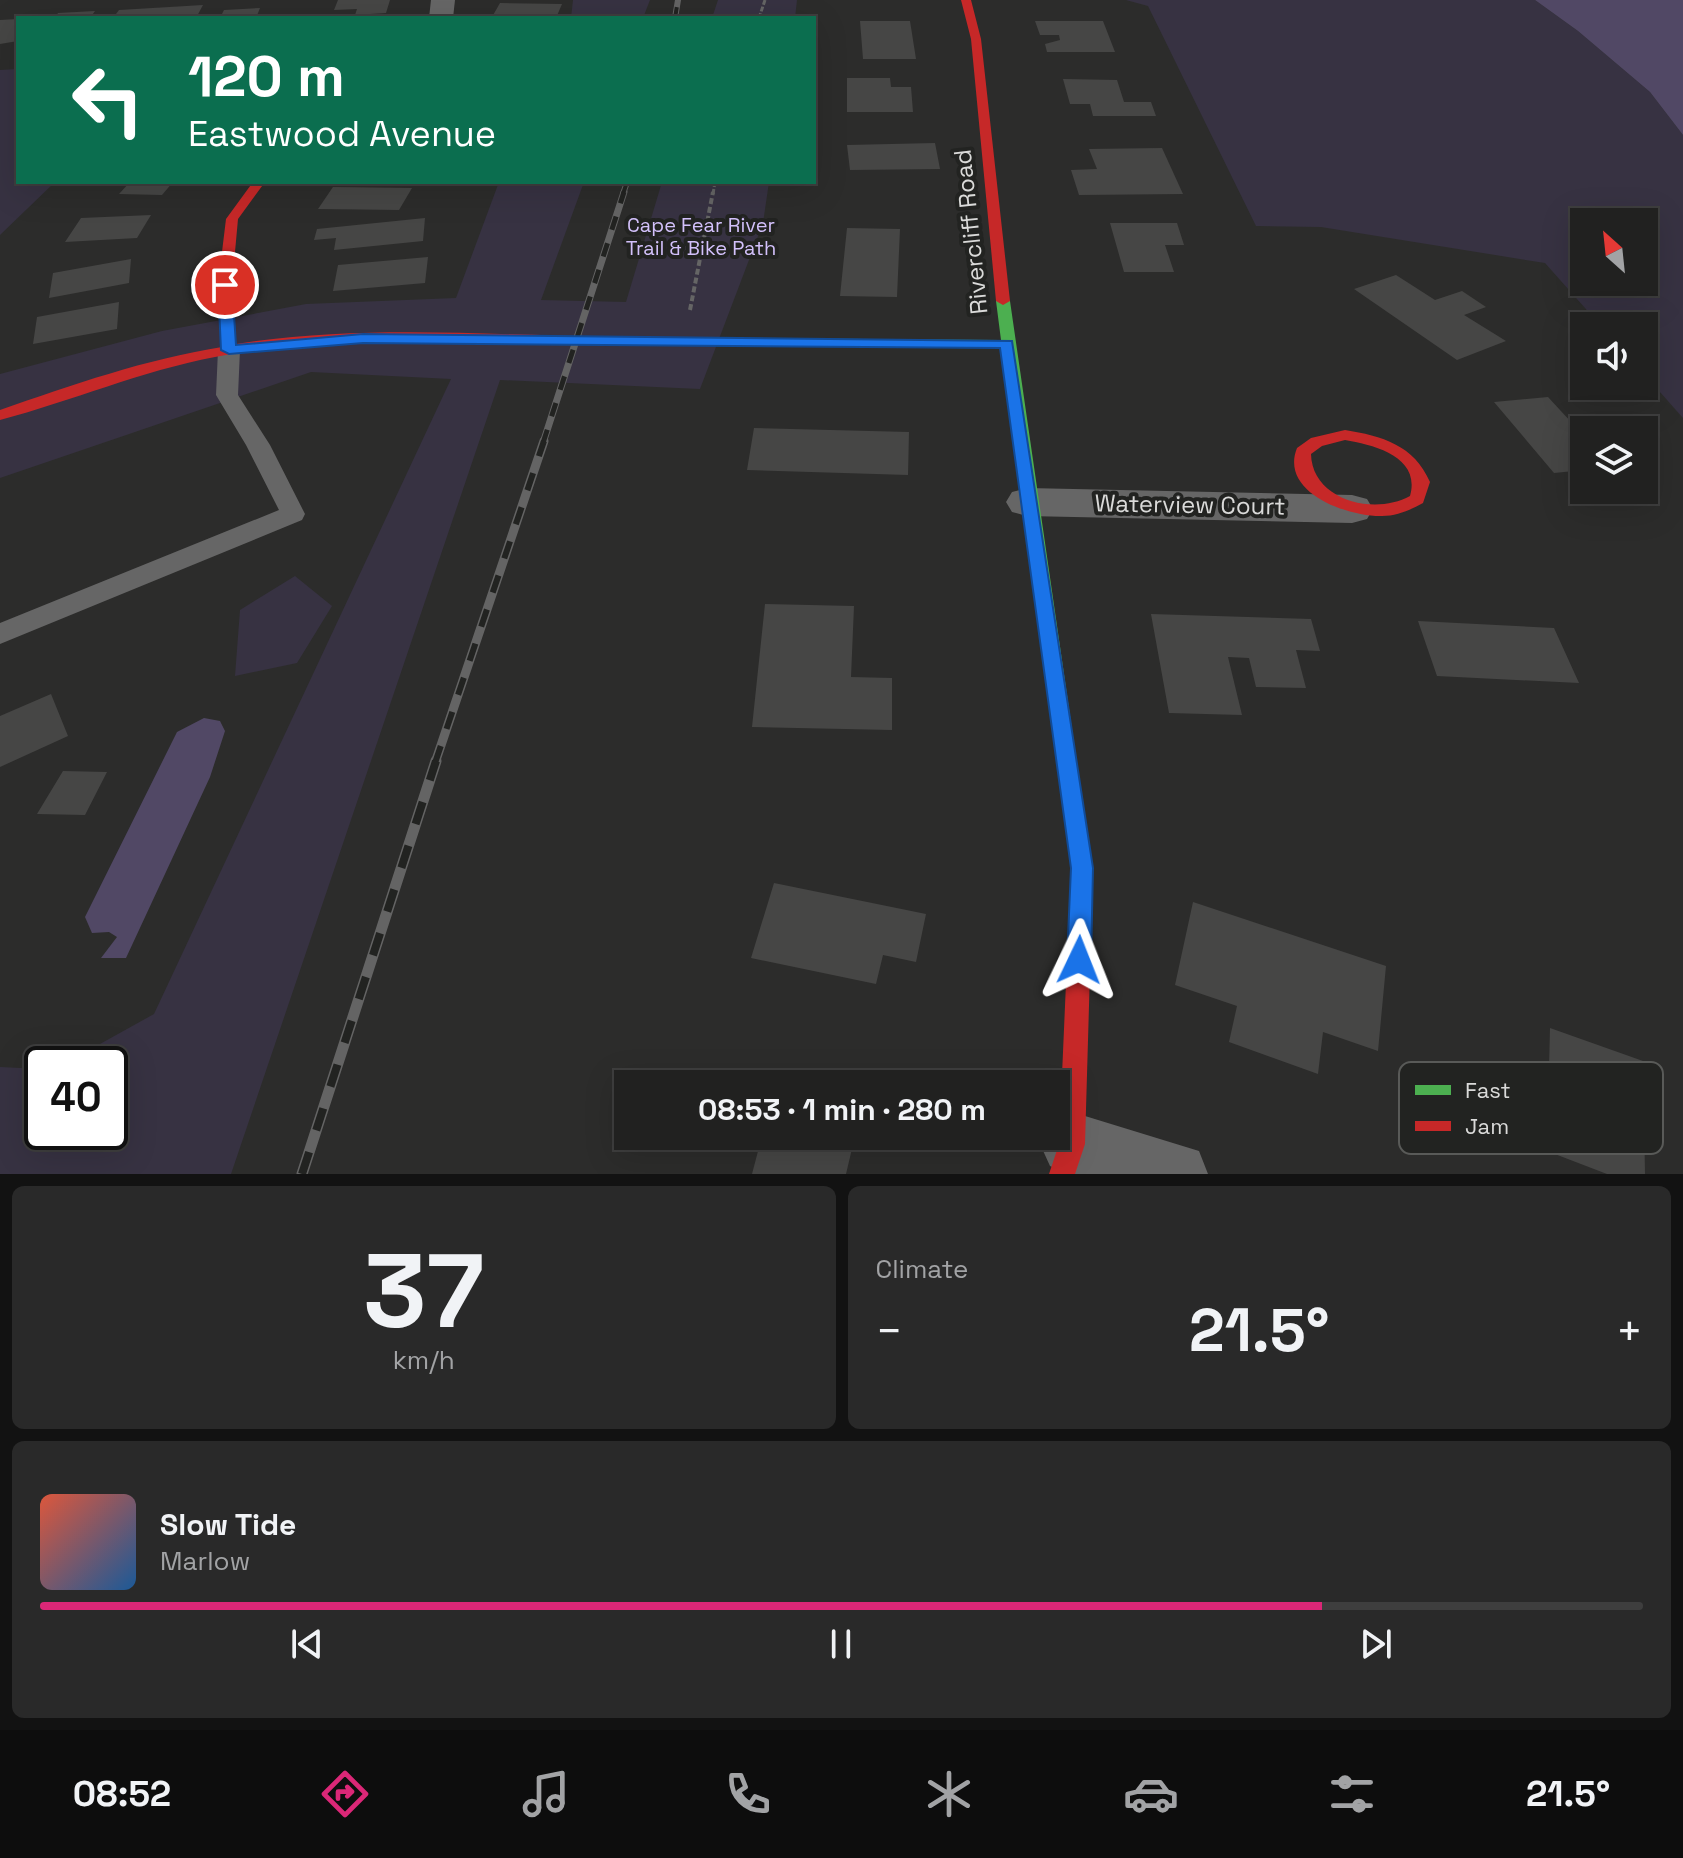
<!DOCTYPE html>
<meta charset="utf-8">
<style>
:root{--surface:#212120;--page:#292929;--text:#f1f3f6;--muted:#a2a3a5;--line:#3e3e3e;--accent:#db2777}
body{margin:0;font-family:"Space Grotesk",sans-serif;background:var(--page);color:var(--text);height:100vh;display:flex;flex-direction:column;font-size:30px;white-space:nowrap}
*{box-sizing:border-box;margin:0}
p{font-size:26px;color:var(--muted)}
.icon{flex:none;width:44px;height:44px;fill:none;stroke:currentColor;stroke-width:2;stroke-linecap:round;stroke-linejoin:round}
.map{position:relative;height:1174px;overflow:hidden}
.details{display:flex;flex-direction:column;gap:12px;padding:12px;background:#121212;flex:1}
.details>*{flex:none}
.hud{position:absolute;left:16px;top:16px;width:800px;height:168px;border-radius:0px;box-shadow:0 8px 32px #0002,0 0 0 2px var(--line);background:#0b6e4f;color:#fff;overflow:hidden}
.needle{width:52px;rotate:333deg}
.controls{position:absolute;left:1570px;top:208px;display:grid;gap:16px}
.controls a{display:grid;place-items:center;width:88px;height:88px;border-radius:0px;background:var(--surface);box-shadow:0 8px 32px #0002,0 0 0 2px var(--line);font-size:40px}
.speed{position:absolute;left:24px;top:1046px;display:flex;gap:16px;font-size:40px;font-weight:700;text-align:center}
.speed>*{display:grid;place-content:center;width:104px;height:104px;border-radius:50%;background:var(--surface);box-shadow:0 8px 32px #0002,0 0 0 2px var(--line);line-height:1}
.speed .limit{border:4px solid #111;border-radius:12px;background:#fff;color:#111}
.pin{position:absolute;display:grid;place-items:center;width:68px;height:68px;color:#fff;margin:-34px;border:4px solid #fff;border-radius:50%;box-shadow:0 2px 8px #0007}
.me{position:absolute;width:88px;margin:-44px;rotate:2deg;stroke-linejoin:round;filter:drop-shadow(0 0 6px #0008)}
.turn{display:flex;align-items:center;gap:28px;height:168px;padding:0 40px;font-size:36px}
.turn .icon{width:104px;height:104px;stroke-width:2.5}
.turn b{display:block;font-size:56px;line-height:68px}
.big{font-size:60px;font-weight:700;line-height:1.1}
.details .widget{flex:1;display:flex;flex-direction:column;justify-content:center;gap:12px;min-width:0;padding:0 28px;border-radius:12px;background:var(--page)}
.details .dial{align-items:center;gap:0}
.dial b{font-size:104px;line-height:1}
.song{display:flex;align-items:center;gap:24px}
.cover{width:96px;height:96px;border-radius:12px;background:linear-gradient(135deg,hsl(10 70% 55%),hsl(210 70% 35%))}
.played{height:8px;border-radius:4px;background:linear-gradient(90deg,var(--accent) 80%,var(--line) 80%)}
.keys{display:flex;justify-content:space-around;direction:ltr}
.heat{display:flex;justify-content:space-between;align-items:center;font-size:44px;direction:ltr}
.details .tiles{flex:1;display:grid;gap:12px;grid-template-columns:1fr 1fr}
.widget:last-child{grid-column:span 2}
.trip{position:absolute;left:614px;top:1070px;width:456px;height:80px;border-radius:0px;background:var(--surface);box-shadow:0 8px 32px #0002,0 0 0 2px var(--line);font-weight:700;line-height:80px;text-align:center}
.tab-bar{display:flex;height:128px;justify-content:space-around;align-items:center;background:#0d0d0d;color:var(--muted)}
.tab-bar .icon{width:56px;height:56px}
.tab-bar .selected{color:var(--accent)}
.tab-bar b{font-size:36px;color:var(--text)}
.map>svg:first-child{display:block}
</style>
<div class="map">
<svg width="1683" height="1174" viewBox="0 0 1683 1174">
<rect width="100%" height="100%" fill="#2c2c2b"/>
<path fill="#373242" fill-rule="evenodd" d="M573,0H650L643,18H571Z
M718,0H797L795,18H712Z
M1126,0H1535L1578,31L1650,92L1683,135V418L1644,374V326H1601L1545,263L1321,227L1256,226L1148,6ZM1584,222H1644V282H1584Z
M18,69V182H55L0,235V70Z
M499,182H584L541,300L626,302L662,182H769L763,223L700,389L500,380L231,1174H0V1067L42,1069V1132H110V1064H64L154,1014L451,379L311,372L0,478V374L162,331L306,304L456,298Z
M295,576L332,606L297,663L235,676L240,610Z"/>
<path fill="#514865" d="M1535,0H1683V135L1650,92L1578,31Z
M204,718L220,721L225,731L210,777L126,958H101L117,937L109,932L92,933L85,917L177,732Z"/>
<path fill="#464645" d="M338,0H390L386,13L355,15L357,9L334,10Z
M500,3L562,4L556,18L492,17Z
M203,5L196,18H113L119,10Z
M260,8L256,18H220L224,10Z
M95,11L90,18H55L58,13Z
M18,19V41L0,44V20Z
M860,21H910L916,59H863Z
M1035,21H1103L1115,52H1047L1045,44L1060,40L1059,35H1040Z
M847,78H890L891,87H911L913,112H847Z
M1063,79L1117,80L1124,102H1151L1156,116H1093L1090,104H1070Z
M935,143L940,169L850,170L847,145Z
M1162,148L1183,194L1079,195L1071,170L1097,169L1089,149Z
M130,182H173L162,195L119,194Z
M333,187L412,188L399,210L318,209Z
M151,215L137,238L65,242L81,218Z
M425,218L423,241L334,250L336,238L314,240L317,229Z
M1110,223H1177L1184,245H1165L1174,272H1124Z
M847,228L900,229L897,297L840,296Z
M428,257L425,283L333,291L338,265Z
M131,259L129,283L49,298L53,273Z
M1396,275L1435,300L1462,291L1486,307L1464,315L1506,341L1457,360L1354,289Z
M119,302L117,329L33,344L37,317Z
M1548,397L1584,436V470L1554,473L1494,402Z
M754,428L909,432L908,475L747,470Z
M765,604L854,606L851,677L892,678V730L752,727Z
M1151,614L1311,619L1320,651L1296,650L1306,688L1256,687L1249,658L1228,657L1242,715L1169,713Z
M1418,621L1554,628L1579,683L1437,676Z
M51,694L68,736L0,767V716Z
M63,771L107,772L85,815L37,814Z
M774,883L926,914L916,962L883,955L876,984L751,958Z
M1193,902L1386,966L1378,1051L1323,1032L1318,1074L1229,1042L1237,1006L1175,985Z
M1550,1028L1643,1061L1645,1174H1607L1547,1151Z
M762,1136H855L846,1174H752Z"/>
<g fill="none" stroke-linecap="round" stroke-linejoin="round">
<path stroke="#656565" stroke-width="3" stroke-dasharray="5 2" stroke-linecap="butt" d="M759,18L765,0
M713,194L715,182"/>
<path stroke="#656565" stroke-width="4" stroke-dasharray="6 3" stroke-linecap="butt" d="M690,310L713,192"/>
<path fill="#666" fill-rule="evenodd" d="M229,344L240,350L238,395L270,445L305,514L302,520L0,644V623L279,510L246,445L216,395L218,350Z"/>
<path fill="#666" fill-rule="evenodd" d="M431,0H455L453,18H429Z
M1027,488L1352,495L1367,499L1373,509L1367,519L1352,523L1027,516L1012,512L1006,502L1012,492Z
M1072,1112L1199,1151L1208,1174H1068L1050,1166L1040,1144L1044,1136H1056V1119Z"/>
<path fill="#4caf50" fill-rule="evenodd" d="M1003,297L1010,301L1075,750L1072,756L1065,758L1058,756L1055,750L1002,348L614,345L607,341L614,337L1001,340L996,301Z"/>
<path fill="#c62828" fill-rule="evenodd" d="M961,0H971L981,39L1010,301L1003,305L996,301L971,39Z
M253,182H265L238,219L232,285L236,344C360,324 489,335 614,337L621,341L614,345C482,343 346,332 215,357C141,371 72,401 0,420V410C72,385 146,359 222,347L218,285L226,219Z
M1345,430C1382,436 1414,445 1430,482L1423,503C1410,510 1397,516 1382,516C1349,517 1279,493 1297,448L1311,438ZM1345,440C1375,445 1421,457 1410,496C1374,516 1312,500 1311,454L1322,446Z
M1065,742L1072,744L1075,750L1093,868L1085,1144L1075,1174H1049L1059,1144L1071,868L1055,750L1058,744Z"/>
<defs>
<path id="rail-far3" d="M675,18L678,0
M623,194L627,182"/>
<path id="rail-far2" d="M543,443L624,192"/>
<path id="rail-far1" d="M435,763L544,441"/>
<path id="rail" d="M302,1174L436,761"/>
</defs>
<use href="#rail-far3" stroke="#646464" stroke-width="6"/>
<use href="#rail-far2" stroke="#646464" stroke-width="7"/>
<use href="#rail-far1" stroke="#646464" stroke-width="9"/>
<use href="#rail" stroke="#646464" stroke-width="11"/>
<use href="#rail-far3" stroke="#222321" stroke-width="4" stroke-dasharray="11" stroke-linecap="butt"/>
<use href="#rail-far2" stroke="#222321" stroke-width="5" stroke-dasharray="14" stroke-linecap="butt"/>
<use href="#rail-far1" stroke="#222321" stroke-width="6" stroke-dasharray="18" stroke-linecap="butt"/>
<use href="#rail" stroke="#222321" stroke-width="8" stroke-dasharray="23" stroke-linecap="butt"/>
</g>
<path fill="#1a73e8" stroke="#114b97" stroke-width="2" d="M225,281L232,285L236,345L363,334L1012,341L1093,868L1091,960L1087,968L1079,971L1070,968L1067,960L1071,868L1000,348L363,343L229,354L221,350L218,285Z"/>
<g text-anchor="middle" stroke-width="8" stroke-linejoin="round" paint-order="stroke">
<g font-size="20" fill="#d3c1fb" stroke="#222321">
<text x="701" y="232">Cape Fear River<tspan x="701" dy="23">Trail &amp; Bike Path</tspan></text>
</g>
<g font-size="24" fill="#dadad9" stroke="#222321">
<text transform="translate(971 232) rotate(-96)" y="8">Rivercliff Road</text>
<text transform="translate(1190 505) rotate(1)" y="8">Waterview Court</text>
</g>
</g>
<rect x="1399" y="1062" width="264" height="92" rx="12" fill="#222321" stroke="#595a58" stroke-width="2"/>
<rect x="1415" y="1085" width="36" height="10" fill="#4caf50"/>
<rect x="1415" y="1121" width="36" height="10" fill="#c62828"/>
<g font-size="22" fill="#dadad9">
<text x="1465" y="1098">Fast</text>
<text x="1465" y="1134">Jam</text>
</g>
</svg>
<div class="controls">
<a><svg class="needle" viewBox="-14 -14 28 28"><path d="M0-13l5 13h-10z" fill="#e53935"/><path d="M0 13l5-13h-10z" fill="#a2a3a5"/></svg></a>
<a><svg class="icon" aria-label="sound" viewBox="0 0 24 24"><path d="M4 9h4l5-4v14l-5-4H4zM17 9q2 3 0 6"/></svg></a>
<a><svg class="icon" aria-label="layers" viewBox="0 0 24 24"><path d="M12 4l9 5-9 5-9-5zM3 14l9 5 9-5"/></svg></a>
</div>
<div class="speed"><div class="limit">40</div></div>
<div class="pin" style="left:225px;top:285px;background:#d93025"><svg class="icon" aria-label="arrive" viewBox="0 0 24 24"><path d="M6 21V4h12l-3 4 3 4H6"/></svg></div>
<svg class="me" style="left:1079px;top:960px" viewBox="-20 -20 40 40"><path d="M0-17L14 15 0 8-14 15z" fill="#1a73e8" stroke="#fff" stroke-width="4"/></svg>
<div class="trip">08:53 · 1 min · 280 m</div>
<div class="hud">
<div class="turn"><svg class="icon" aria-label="left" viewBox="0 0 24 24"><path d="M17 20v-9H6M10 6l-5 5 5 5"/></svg><div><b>120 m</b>Eastwood Avenue</div></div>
</div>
</div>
<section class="details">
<div class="tiles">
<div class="widget dial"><b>37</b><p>km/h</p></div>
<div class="widget"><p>Climate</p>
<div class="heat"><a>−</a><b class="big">21.5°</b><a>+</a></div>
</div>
<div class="widget">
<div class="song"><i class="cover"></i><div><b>Slow Tide</b><p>Marlow</p></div></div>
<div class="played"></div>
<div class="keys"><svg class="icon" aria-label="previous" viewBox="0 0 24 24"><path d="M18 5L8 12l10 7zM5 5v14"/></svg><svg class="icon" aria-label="pause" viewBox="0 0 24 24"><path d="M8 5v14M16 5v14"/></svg><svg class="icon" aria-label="next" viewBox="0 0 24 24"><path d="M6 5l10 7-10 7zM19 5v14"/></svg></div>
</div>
</div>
</section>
<nav class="tab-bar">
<b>08:52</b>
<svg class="icon selected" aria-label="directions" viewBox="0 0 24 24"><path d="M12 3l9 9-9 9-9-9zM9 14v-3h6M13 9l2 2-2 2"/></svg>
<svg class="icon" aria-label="music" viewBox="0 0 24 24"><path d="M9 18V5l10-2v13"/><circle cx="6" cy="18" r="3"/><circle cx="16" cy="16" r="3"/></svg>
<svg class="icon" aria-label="phone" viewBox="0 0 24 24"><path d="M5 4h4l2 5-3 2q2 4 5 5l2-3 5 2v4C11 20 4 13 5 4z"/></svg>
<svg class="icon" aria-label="climate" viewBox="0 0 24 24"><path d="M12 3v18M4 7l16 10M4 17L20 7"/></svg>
<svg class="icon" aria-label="car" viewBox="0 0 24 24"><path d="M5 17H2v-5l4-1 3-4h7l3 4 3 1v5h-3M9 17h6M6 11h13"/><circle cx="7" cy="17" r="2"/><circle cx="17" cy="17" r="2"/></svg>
<svg class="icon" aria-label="filters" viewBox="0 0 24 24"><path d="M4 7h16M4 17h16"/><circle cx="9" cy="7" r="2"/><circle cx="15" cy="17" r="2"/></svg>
<b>21.5°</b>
</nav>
